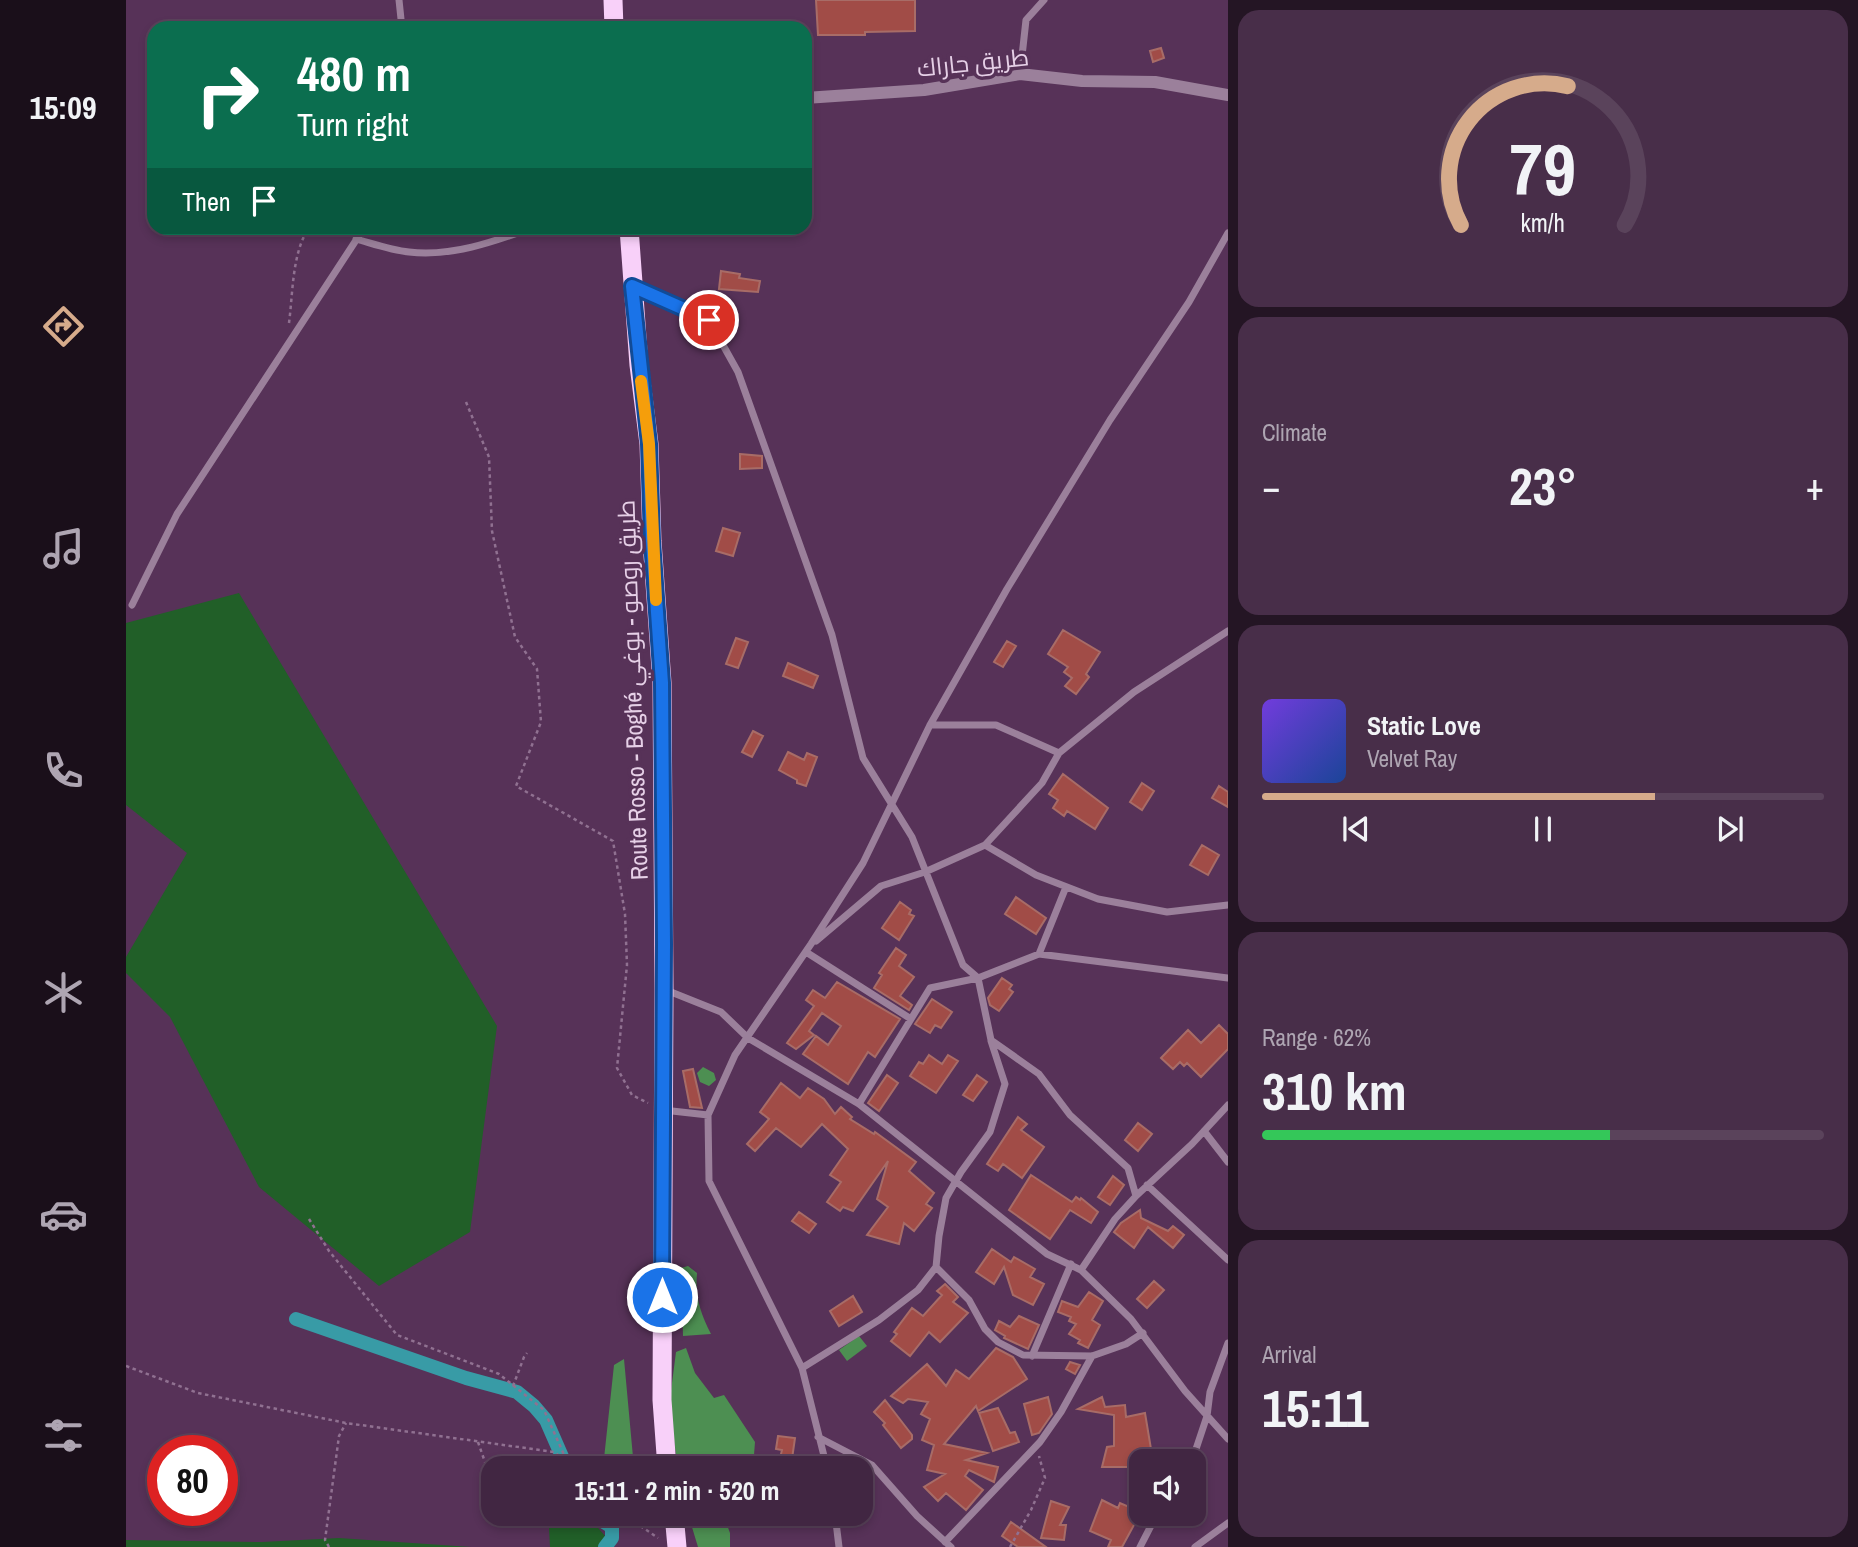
<!DOCTYPE html>
<meta charset="utf-8">
<style>
:root{--surface:#412642;--page:#482e49;--text:#f1f3f6;--muted:#aea5b2;--line:#5a435b;--accent:#d6ab8b}
body{margin:0;font-family:"Archivo Narrow",Cairo,sans-serif;background:var(--page);color:var(--text);height:100vh;display:flex;flex-direction:column;font-size:26px;white-space:nowrap}
*{box-sizing:border-box;margin:0}
p{font-size:23px;color:var(--muted)}
.icon{flex:none;width:38px;height:38px;fill:none;stroke:currentColor;stroke-width:2;stroke-linecap:round;stroke-linejoin:round}
.map{position:relative;flex:1;overflow:hidden}
.panel{display:flex;flex-direction:column;gap:10px;padding:10px;background:#241524;width:630px}
.panel>*{flex:none}
.guide{position:absolute;left:21px;top:21px;width:665px;height:214px;border-radius:21px;box-shadow:0 4px 10px #0003,0 0 0 2px var(--line);background:#0b6e4f;color:#fff;overflow:hidden}
.tools{position:absolute;left:1003px;top:1449px;display:grid;gap:14px}
.tools a{display:grid;place-items:center;width:77px;height:77px;border-radius:14px;background:var(--surface);box-shadow:0 4px 10px #0003,0 0 0 2px var(--line);font-size:35px}
.speed{position:absolute;left:21px;top:1435px;display:flex;gap:14px;font-size:35px;font-weight:700;text-align:center}
.speed>*{display:grid;place-content:center;width:91px;height:91px;border-radius:50%;background:var(--surface);box-shadow:0 4px 10px #0003,0 0 0 2px var(--line);line-height:1}
.speed .limit{border:10px solid #d22;background:#fff;color:#111}
.pin{position:absolute;display:grid;place-items:center;width:60px;height:60px;color:#fff;margin:-30px;border:4px solid #fff;border-radius:50%;box-shadow:0 2px 7px #0007}
.me{position:absolute;width:77px;margin:-38px;rotate:0deg;stroke-linejoin:round;filter:drop-shadow(0 0 5px #0008)}
.turn{display:flex;align-items:center;gap:24px;height:147px;padding:0 35px;font-size:32px}
.turn .icon{width:91px;height:91px;stroke-width:2.5}
.turn b{display:block;font-size:49px;line-height:60px}
.then{display:flex;align-items:center;height:66px;padding:0 35px;background:#0003;gap:14px;font-size:26px}
.big{font-size:52px;font-weight:700;line-height:1.1}
.panel .card{flex:1;display:flex;flex-direction:column;justify-content:center;gap:10px;min-width:0;padding:0 24px;border-radius:21px;background:var(--page)}
.panel .dial{align-items:center;gap:0}
.dial svg{height:182px;overflow:visible;fill:none;stroke:var(--line);stroke-width:7;stroke-linecap:round;text-anchor:middle}
.dial text{fill:var(--text);stroke:none}
.song{display:flex;align-items:center;gap:21px}
.cover{width:84px;height:84px;border-radius:10px;background:linear-gradient(135deg,hsl(260 70% 55%),hsl(220 70% 35%))}
.played{height:7px;border-radius:4px;background:linear-gradient(90deg,var(--accent) 70%,var(--line) 70%)}
.keys{display:flex;justify-content:space-around;direction:ltr}
.heat{display:flex;justify-content:space-between;align-items:center;font-size:38px;direction:ltr}
.charge{height:10px;border-radius:5px;background:linear-gradient(90deg,#34c759 62%,var(--line) 0)}
.trip{position:absolute;left:355px;top:1456px;width:392px;height:70px;border-radius:21px;background:var(--surface);box-shadow:0 4px 10px #0003,0 0 0 2px var(--line);font-weight:700;line-height:70px;text-align:center}
main{display:flex;flex:1;min-height:0}
.dock{display:flex;flex-direction:column;width:126px;justify-content:space-around;align-items:center;background:#1a0f1a;color:var(--muted)}
.dock .icon{width:49px;height:49px}
.dock .current{color:var(--accent)}
.dock b{font-size:32px;color:var(--text)}
.map>svg:first-child{display:block}
</style>
<main>
<nav class="dock">
<b>15:09</b>
<svg class="icon current" aria-label="directions" viewBox="0 0 24 24"><path d="M12 3l9 9-9 9-9-9zM9 14v-3h6M13 9l2 2-2 2"/></svg>
<svg class="icon" aria-label="music" viewBox="0 0 24 24"><path d="M9 18V5l10-2v13"/><circle cx="6" cy="18" r="3"/><circle cx="16" cy="16" r="3"/></svg>
<svg class="icon" aria-label="phone" viewBox="0 0 24 24"><path d="M5 4h4l2 5-3 2q2 4 5 5l2-3 5 2v4C11 20 4 13 5 4z"/></svg>
<svg class="icon" aria-label="climate" viewBox="0 0 24 24"><path d="M12 3v18M4 7l16 10M4 17L20 7"/></svg>
<svg class="icon" aria-label="car" viewBox="0 0 24 24"><path d="M5 17H2v-5l4-1 3-4h7l3 4 3 1v5h-3M9 17h6M6 11h13"/><circle cx="7" cy="17" r="2"/><circle cx="17" cy="17" r="2"/></svg>
<svg class="icon" aria-label="filters" viewBox="0 0 24 24"><path d="M4 7h16M4 17h16"/><circle cx="9" cy="7" r="2"/><circle cx="15" cy="17" r="2"/></svg>
</nav>
<div class="map">
<svg width="1102" height="1547" viewBox="0 0 1102 1547">
<rect width="100%" height="100%" fill="#573258"/>
<path fill="#215f28" d="M113,593L371,1026L344,1232L253,1286L133,1187L44,1017L0,973V957L61,853L0,805V623Z
M442,1515L466,1521L480,1537L472,1547H424L423,1528Z
M213,1538L345,1547H0V1540L136,1542Z"/>
<path fill="#4d8f52" d="M577,1067L588,1073L590,1080L583,1086L574,1082L571,1073Z
M562,1266L571,1273C569,1296 574,1313 585,1334L557,1336L555,1268Z
M733,1336L741,1346L721,1361L713,1350Z
M560,1348L569,1373L588,1398L598,1395L629,1442L627,1468H552L543,1406L550,1352Z
M498,1359L508,1468H477L488,1365Z
M562,1514H597L604,1533V1547H572Z"/>
<g fill="none" stroke-linecap="round" stroke-linejoin="round">
<path stroke="#389ba6" stroke-width="14" d="M170,1319L340,1378L391,1392L408,1406L420,1420L441,1468
M465,1514L486,1527V1538L479,1547"/>
</g>
<path fill="#a14c47" stroke="#a86c67" stroke-width="2" d="M690,0H789V31L739,32V35H692Z
M1035,48L1038,58L1027,62L1024,51Z
M595,271L614,274L613,278L634,281L632,292L593,289Z
M614,454L636,456V468L614,469Z
M597,528L614,533L607,556L590,551Z
M937,630L974,652L960,674L963,677L950,694L939,686L946,678L938,672L942,667L922,654Z
M610,638L622,642L612,668L600,664Z
M881,641L890,646L877,667L868,662Z
M662,663L692,676L687,688L657,676Z
M627,731L637,736L626,757L616,752Z
M662,752L678,760L681,753L691,757L680,786L671,783V780L653,770Z
M937,774L982,808L969,829L941,811L938,816L927,808L932,800L923,794Z
M1016,783L1028,791L1016,810L1004,802Z
M1093,786L1102,792V807L1086,798Z
M1076,845L1093,855L1082,875L1064,865Z
M890,897L920,918L910,934L879,914Z
M774,902L785,910L783,914L788,916L773,940L756,928Z
M770,948L780,955L773,966L788,977L774,996L786,1005L783,1010L748,988L756,975L753,973Z
M876,978L886,985L883,989L887,992L873,1011L864,1005L862,998Z
M711,982L774,1019L749,1057L742,1052L722,1084L677,1054L690,1036L702,1045L715,1026L696,1013L683,1031L688,1035L670,1049L661,1043L688,1006L680,1000L687,990L699,998Z
M806,999L826,1012L815,1028L809,1025L804,1033L789,1024Z
M1093,1025L1102,1034V1049L1075,1077L1061,1063L1058,1066L1054,1062L1047,1069L1035,1058L1062,1030L1075,1043Z
M803,1055L816,1064L822,1055L832,1061L810,1093L784,1076L793,1062L797,1064Z
M567,1069L576,1108L564,1107L557,1071Z
M761,1075L772,1083L753,1111L742,1103Z
M851,1075L861,1082L847,1101L837,1095Z
M655,1083L674,1098L682,1088L698,1099L709,1114L715,1107L726,1117L724,1119L748,1134L749,1132L790,1162L783,1171L808,1193L800,1204L806,1208L788,1231L778,1223L773,1244L741,1235L762,1207L751,1199L762,1161L727,1211L717,1207L714,1211L701,1202L715,1182L704,1175L722,1149L696,1124L675,1147L650,1128L629,1151L621,1144L643,1119L634,1112Z
M892,1117L901,1124L895,1130L918,1147L896,1178L877,1164L872,1171L861,1164Z
M1012,1123L1026,1134L1012,1151L999,1140Z
M905,1175L946,1202L950,1197L954,1200L955,1198L972,1212L965,1223L944,1210L924,1239L883,1210Z
M987,1176L998,1185L984,1205L972,1197Z
M1014,1210L1015,1218L1042,1231L1047,1226L1058,1235L1047,1248L1022,1227L1008,1248L988,1232L995,1223Z
M673,1212L690,1224L683,1233L666,1221Z
M866,1249L885,1262L888,1257L909,1269L904,1277L918,1284L907,1305L887,1295L878,1267L868,1284L850,1272Z
M1028,1281L1038,1290L1021,1308L1011,1299Z
M819,1284L832,1297L827,1302L842,1313L814,1342L803,1332L784,1356L765,1341L771,1334L768,1332L786,1308L797,1316L816,1295L811,1291Z
M963,1292L977,1301L966,1320L974,1325L962,1348L952,1343L954,1340L943,1334L950,1324L943,1321L945,1317L932,1312L936,1301L952,1307Z
M727,1296L736,1312L713,1326L704,1311Z
M893,1316L913,1325L902,1349L878,1338L879,1336L869,1330L873,1321L884,1327Z
M870,1348L887,1357L901,1379L852,1411L850,1406L818,1444L861,1453L840,1460L872,1467L868,1482L843,1470L839,1476L857,1490L840,1510L820,1493L812,1501L798,1487L819,1474L801,1470L808,1445L796,1440L804,1419L795,1414L802,1402L782,1399L777,1403L765,1396L801,1364L820,1386L830,1370L843,1379Z
M944,1362L954,1365L949,1374L940,1369Z
M922,1397L926,1414L913,1433L906,1435L898,1404Z
M976,1397L979,1407L999,1405L1000,1417L1019,1413L1027,1461H1015V1467H976L981,1447L988,1446V1415L952,1409Z
M759,1400L786,1435V1439L775,1448L757,1425L759,1423L748,1412Z
M872,1408L884,1433L889,1432L893,1442L867,1451L853,1413Z
M652,1436L669,1438L666,1459L654,1458L656,1450L650,1449Z
M976,1500L992,1508L994,1503L1015,1512L996,1547H982L985,1540L964,1531Z
M925,1501L943,1507L934,1525H940L938,1540L915,1538Z
M885,1522L920,1547H892L876,1536Z"/>
<g fill="none" stroke-linecap="round" stroke-linejoin="round">
<path stroke="#907191" stroke-width="2.5" stroke-dasharray="3.5 3.5" stroke-linecap="butt" d="M163,323C167,293 166,252 183,228
M340,402L363,457L366,531L389,637L411,669L415,722L390,786L487,841L499,914L501,965L491,1068L506,1095L522,1103
M183,1219L203,1251L271,1335L373,1374L418,1410L444,1468
M0,1366L72,1393L220,1423L428,1452L440,1461
M387,1386L398,1357L401,1353
M352,1442L360,1465L356,1500L368,1501
M497,1514L532,1538
M203,1547L199,1540L213,1436L220,1423
M884,1547L905,1510L919,1478L913,1456"/>
<path stroke="#9b809b" stroke-width="7" d="M273,0L275,19
M894,74L900,20L918,0
M230,239C248,244 265,250 283,252C325,257 367,242 406,228
M509,287L583,320L612,372L706,635L737,758L786,837L837,965L852,978L865,1040L913,1074L944,1115L1002,1168L1010,1196L989,1219L955,1270L1005,1319L1059,1391L1102,1439
M6,605L51,514L238,228
M804,725H870L933,753
M859,845L910,875L972,899L1041,912L1102,905
M690,941L755,886L799,872L859,845L916,783L933,753L1008,692L1102,631
M680,952L785,1019
M913,954L940,887
M540,990L595,1012L622,1038L733,1104L921,1254L955,1270
M733,1104L804,988L852,978L913,954L1102,978
M537,1110L582,1115
M1078,1131L1102,1162
M1021,1185L1102,1260
M1010,1196L1066,1144L1102,1105
M810,1267L843,1300L859,1329L872,1342L897,1355L966,1356L1000,1344L1017,1333
M906,1356L945,1264
M676,1368L753,1320L792,1290L810,1267L813,1236L820,1198L835,1172L864,1132L879,1084L865,1041
M692,1437L746,1465L791,1516L825,1547
M1066,1461L1081,1416L1084,1392L1102,1343
M701,1468L676,1368L583,1181L582,1115L609,1055L685,944L737,863L804,725L881,589L984,420L1063,302L1102,233
M709,1514L713,1547
M819,1542L914,1442L935,1412L966,1356
M1014,1547L1031,1514
M1069,1547L1102,1523"/>
<path stroke="#9b809b" stroke-width="12" d="M679,98L798,90L894,74L956,81L1029,82L1102,95"/>
<path stroke="#f8d0f9" stroke-width="19" d="M487,0L488,28
M503,228L513,365L523,444L526,541L536,683L538,989L536,1400L541,1468
M548,1514L551,1547"/>
</g>
<g fill="none" stroke-linecap="round" stroke-linejoin="round">
<defs>
<path id="route" d="M536,1297L538,944L536,683L526,541L523,444L506,286L583,320"/>
</defs>
<use href="#route" stroke="#114b97" stroke-width="18"/>
<use href="#route" stroke="#1a73e8" stroke-width="12"/>
<path stroke="#f59e0b" stroke-width="12" d="M515,381L523,444L530,600"/>
</g>
<g text-anchor="middle" stroke-width="7" stroke-linejoin="round" paint-order="stroke">
<g font-size="24" fill="#e6d0e7" stroke="#573258">
<text transform="translate(847 63) rotate(-6)" y="8">طريق جاراك</text>
<text transform="translate(507 690) rotate(-92)" y="8">Route Rosso - Boghé طريق روصو - بوغي</text>
</g>
</g>
</svg>
<div class="tools">
<a><svg class="icon" aria-label="sound" viewBox="0 0 24 24"><path d="M4 9h4l5-4v14l-5-4H4zM17 9q2 3 0 6"/></svg></a>
</div>
<div class="speed"><div class="limit">80</div></div>
<div class="pin" style="left:583px;top:320px;background:#d93025"><svg class="icon" aria-label="arrive" viewBox="0 0 24 24"><path d="M6 21V4h12l-3 4 3 4H6"/></svg></div>
<svg class="me" style="left:536px;top:1297px" viewBox="-20 -20 40 40"><circle r="17" fill="#1a73e8" stroke="#fff" stroke-width="3"/><path d="M0-11L8 9 0 5-8 9z" fill="#fff"/></svg>
<div class="trip">15:11 · 2 min · 520 m</div>
<div class="guide">
<div class="turn"><svg class="icon" aria-label="right" viewBox="0 0 24 24"><path d="M7 20v-9h11M14 6l5 5-5 5"/></svg><div><b>480 m</b>Turn right</div></div>
<div class="then">Then<svg class="icon" aria-label="arrive" viewBox="0 0 24 24"><path d="M6 21V4h12l-3 4 3 4H6"/></svg></div>
</div>
</div>
<section class="panel">
<div class="card dial"><svg viewBox="0 0 100 80">
<path d="M14 69A42 42 0 1 1 86 69"/>
<path d="M14 69A42 42 0 0 1 61 8" stroke="#d6ab8b"/>
<text x="50" y="56" font-size="32" font-weight="700">79</text>
<text x="50" y="72" font-size="11">km/h</text>
</svg></div>
<div class="card"><p>Climate</p>
<div class="heat"><a>−</a><b class="big">23°</b><a>+</a></div>
</div>
<div class="card">
<div class="song"><i class="cover"></i><div><b>Static Love</b><p>Velvet Ray</p></div></div>
<div class="played"></div>
<div class="keys"><svg class="icon" aria-label="previous" viewBox="0 0 24 24"><path d="M18 5L8 12l10 7zM5 5v14"/></svg><svg class="icon" aria-label="pause" viewBox="0 0 24 24"><path d="M8 5v14M16 5v14"/></svg><svg class="icon" aria-label="next" viewBox="0 0 24 24"><path d="M6 5l10 7-10 7zM19 5v14"/></svg></div>
</div>
<div class="card"><p>Range · 62%</p><b class="big">310 km</b><div class="charge"></div></div>
<div class="card"><p>Arrival</p><b class="big">15:11</b></div>
</section>
</main>
